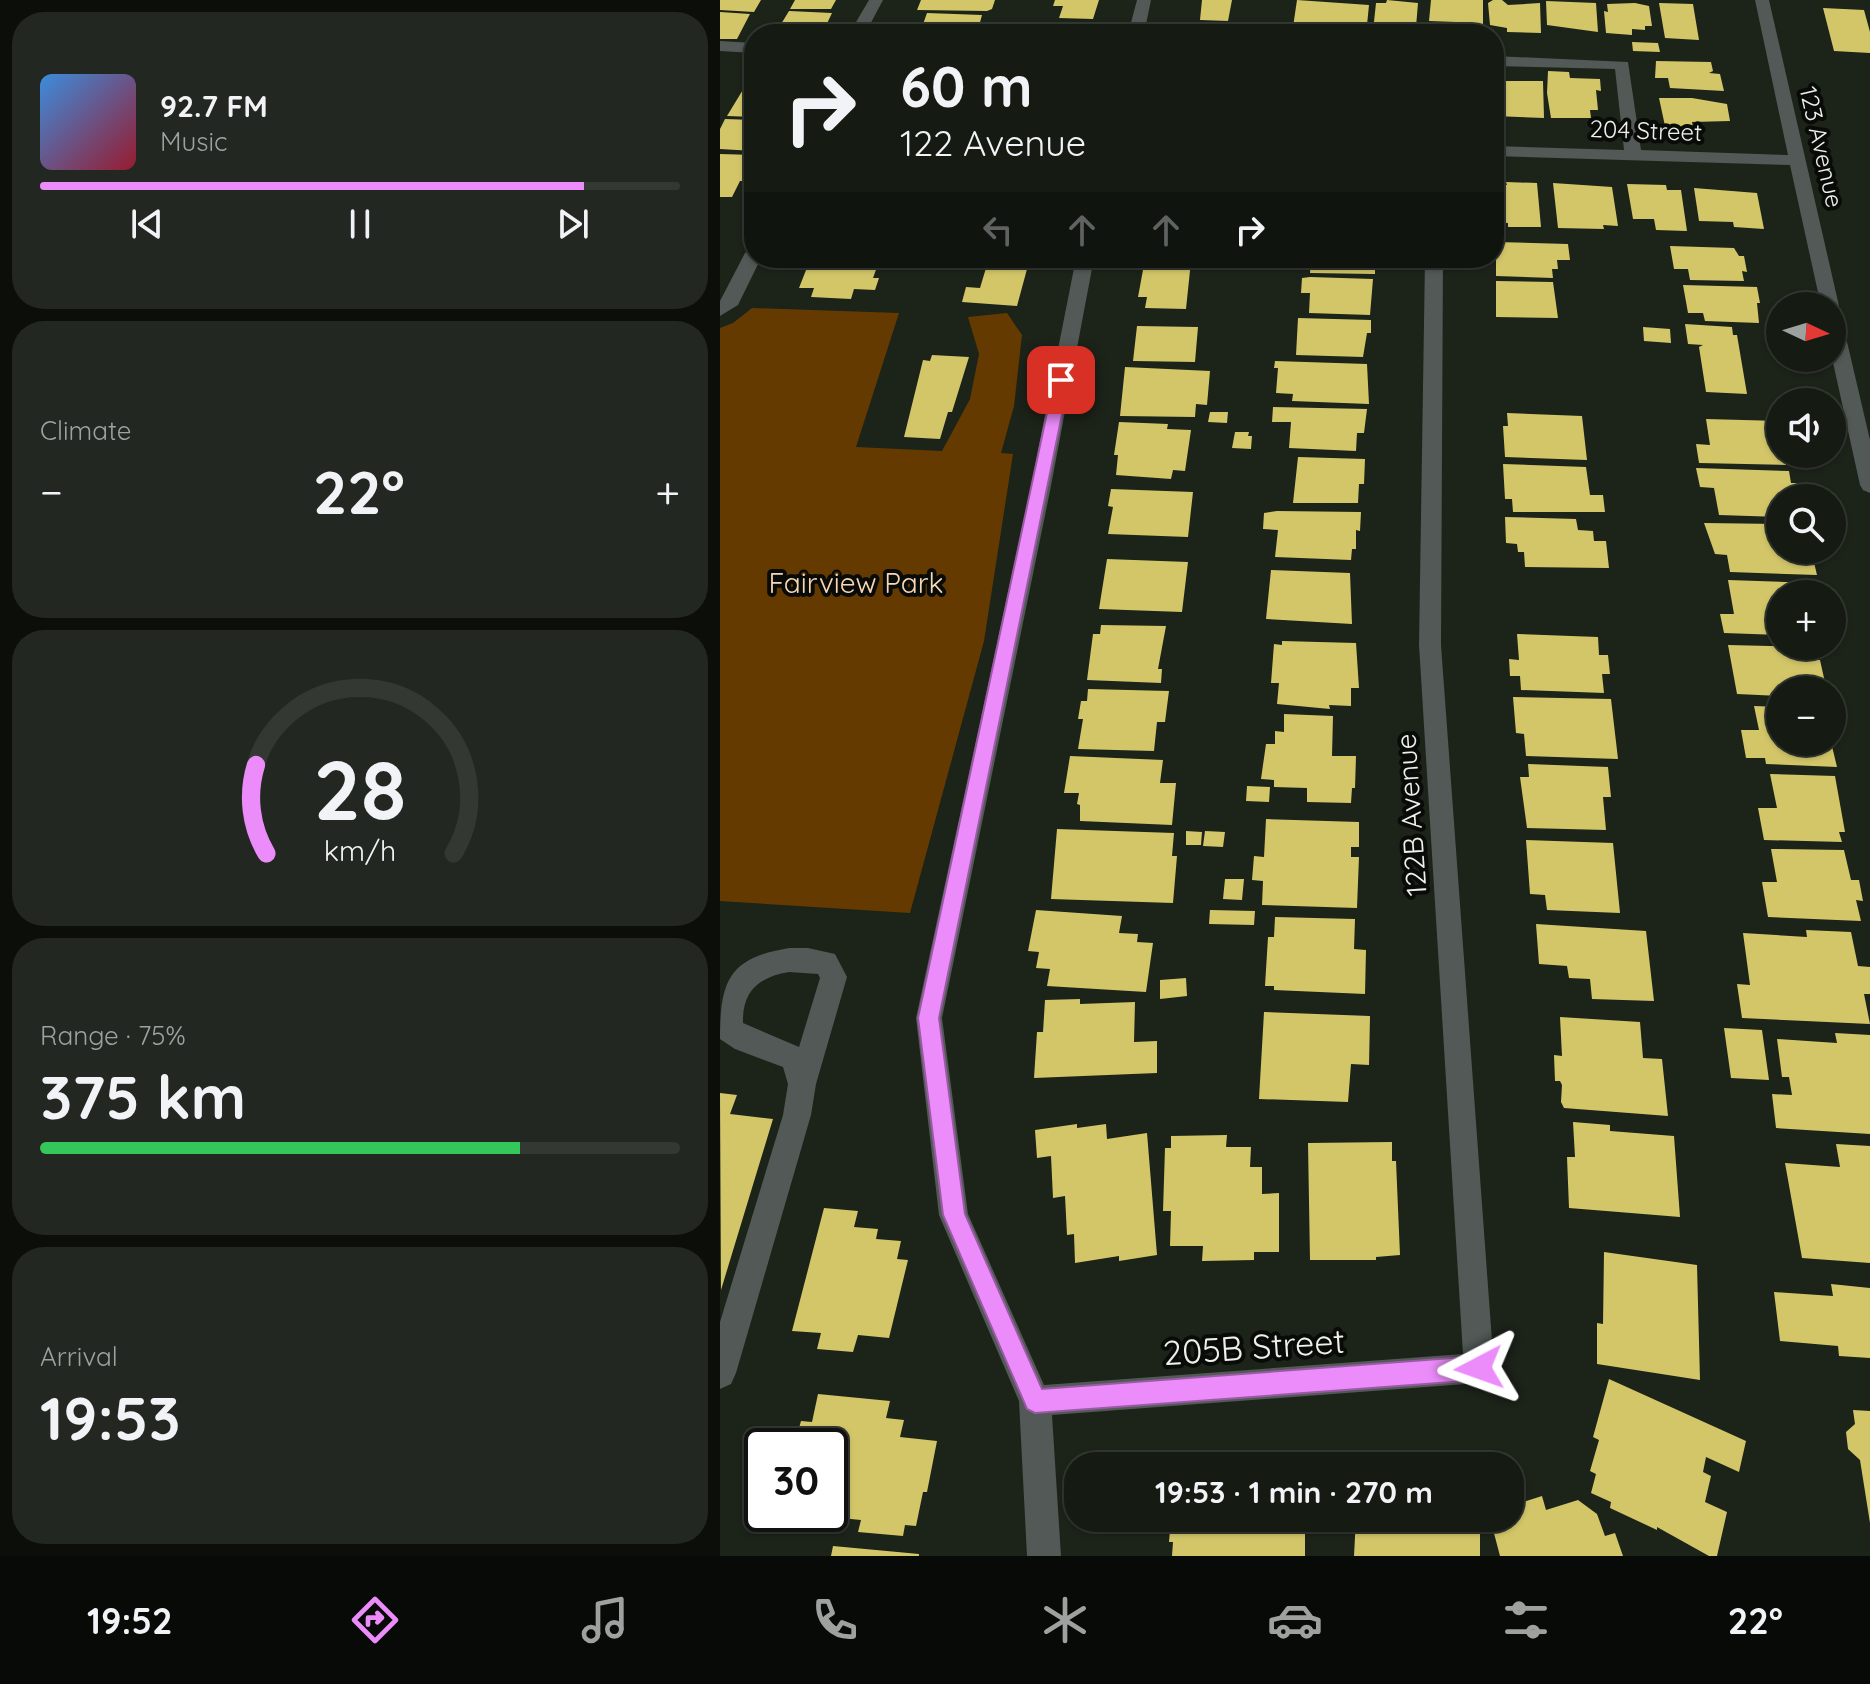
<!DOCTYPE html>
<meta charset="utf-8">
<style>
:root{--surface:#151a13;--page:#222721;--text:#f1f3f6;--muted:#9da1a0;--line:#343833;--accent:#ec8cfb}
body{margin:0;font-family:Quicksand,sans-serif;background:var(--page);color:var(--text);height:100vh;display:flex;flex-direction:column;font-size:30px;white-space:nowrap}
*{box-sizing:border-box;margin:0}
p{font-size:26px;color:var(--muted)}
.icon{flex:none;width:44px;height:44px;fill:none;stroke:currentColor;stroke-width:2;stroke-linecap:round;stroke-linejoin:round}
.map{position:relative;flex:1;overflow:hidden}
.sheet{display:flex;flex-direction:column;gap:12px;padding:12px;background:#0c0e0a;width:720px}
.sheet>*{flex:none}
.hud{position:absolute;left:24px;top:24px;width:760px;height:244px;border-radius:32px;box-shadow:0 2px 6px #0004,0 0 0 2px var(--line);background:#151a13;color:var(--text);overflow:hidden}
.needle{width:52px;rotate:94deg}
.buttons{position:absolute;left:1046px;top:292px;display:grid;gap:16px}
.buttons a{display:grid;place-items:center;width:80px;height:80px;border-radius:50%;background:var(--surface);box-shadow:0 2px 6px #0004,0 0 0 2px var(--line);font-size:40px}
.speed{position:absolute;left:24px;top:1428px;display:flex;gap:16px;font-size:40px;font-weight:700;text-align:center}
.speed>*{display:grid;place-content:center;width:104px;height:104px;border-radius:50%;background:var(--surface);box-shadow:0 2px 6px #0004,0 0 0 2px var(--line);line-height:1}
.speed .limit{border:4px solid #111;border-radius:12px;background:#fff;color:#111}
.pin{position:absolute;display:grid;place-items:center;width:68px;height:68px;color:#fff;margin:-34px;border-radius:16px;box-shadow:0 4px 12px #0006}
.me{position:absolute;width:88px;margin:-44px;rotate:266deg;stroke-linejoin:round;filter:drop-shadow(0 0 6px #0008)}
.turn{display:flex;align-items:center;gap:28px;height:168px;padding:0 24px;font-size:36px}
.turn .icon{width:104px;height:104px;stroke-width:2.5}
.turn b{display:block;font-size:56px;line-height:68px}
.lanes{display:flex;align-items:center;height:76px;padding:0 24px;background:#0003;justify-content:center;gap:40px;direction:ltr}
.lanes .off{opacity:.35}
.big{font-size:60px;font-weight:800;line-height:1.1}
.sheet .tile{flex:1;display:flex;flex-direction:column;justify-content:center;gap:12px;min-width:0;padding:0 28px;border-radius:32px;background:var(--page)}
.sheet .dial{align-items:center;gap:0}
.dial svg{height:208px;overflow:visible;fill:none;stroke:var(--line);stroke-width:7;stroke-linecap:round;text-anchor:middle}
.dial text{fill:var(--text);stroke:none}
.song{display:flex;align-items:center;gap:24px}
.cover{width:96px;height:96px;border-radius:12px;background:linear-gradient(135deg,hsl(210 70% 55%),hsl(350 70% 35%))}
.played{height:8px;border-radius:4px;background:linear-gradient(90deg,var(--accent) 85%,var(--line) 85%)}
.keys{display:flex;justify-content:space-around;direction:ltr}
.heat{display:flex;justify-content:space-between;align-items:center;font-size:44px;direction:ltr}
.charge{height:12px;border-radius:6px;background:linear-gradient(90deg,#34c759 75%,var(--line) 0)}
.trip{position:absolute;left:344px;top:1452px;width:460px;height:80px;border-radius:32px;background:var(--surface);box-shadow:0 2px 6px #0004,0 0 0 2px var(--line);font-weight:800;line-height:80px;text-align:center}
.menu{display:flex;height:128px;justify-content:space-around;align-items:center;background:#080a08;color:var(--muted)}
.menu .icon{width:56px;height:56px}
.menu .on{color:var(--accent)}
.menu b{font-size:36px;color:var(--text)}
main{display:flex;flex:1;min-height:0}
.map>svg:first-child{display:block}
</style>
<main>
<section class="sheet">
<div class="tile">
<div class="song"><i class="cover"></i><div><b>92.7 FM</b><p>Music</p></div></div>
<div class="played"></div>
<div class="keys"><svg class="icon" aria-label="previous" viewBox="0 0 24 24"><path d="M18 5L8 12l10 7zM5 5v14"/></svg><svg class="icon" aria-label="pause" viewBox="0 0 24 24"><path d="M8 5v14M16 5v14"/></svg><svg class="icon" aria-label="next" viewBox="0 0 24 24"><path d="M6 5l10 7-10 7zM19 5v14"/></svg></div>
</div>
<div class="tile"><p>Climate</p>
<div class="heat"><a>−</a><b class="big">22°</b><a>+</a></div>
</div>
<div class="tile dial"><svg viewBox="0 0 100 80">
<path d="M14 69A42 42 0 1 1 86 69"/>
<path d="M14 69A42 42 0 0 1 10 35" stroke="#ec8cfb"/>
<text x="50" y="56" font-size="32" font-weight="700">28</text>
<text x="50" y="72" font-size="11">km/h</text>
</svg></div>
<div class="tile"><p>Range · 75%</p><b class="big">375 km</b><div class="charge"></div></div>
<div class="tile"><p>Arrival</p><b class="big">19:53</b></div>
</section>
<div class="map">
<svg width="1150" height="1556" viewBox="0 0 1150 1556">
<rect width="100%" height="100%" fill="#1c2319"/>
<path fill="#653a00" d="M32,308L179,313L136,447L222,451L250,399L259,354L248,317L287,313L302,335L294,406L281,453L293,454L264,641L190,913L0,901V328L13,323Z"/>
<path fill="#d3c669" d="M0,0H41L34,12L0,10Z
M75,0H116L111,9H70Z
M201,0H275L272,9L267,11L197,10Z
M335,0H379L373,19L339,18L343,6H333Z
M482,0H512L508,21L480,20Z
M577,0L649,5L647,25L615,23L613,34H593L594,28L573,27Z
M667,0L698,3L696,27L684,26V32L653,31L656,3H666Z
M711,0H763V28L736,27V22L709,21Z
M773,0H782L788,5L820,3L821,33L787,32V28L770,25L768,3Z
M826,1L876,3L878,32L827,25Z
M915,3L929,6L932,26H925V30L912,29V35L886,33L884,11L888,12L887,4Z
M939,3L973,4L979,40L945,38Z
M1103,8L1144,10L1150,32V53L1114,51Z
M69,11L112,13L102,34H55Z
M0,12L30,14L17,39H0Z
M207,13L262,15L259,26H270L268,34H220L222,27H202Z
M476,28L508,30L507,34H474Z
M307,29L364,31V34H306Z
M912,42L938,43L940,52L913,51Z
M936,61L991,62L993,71L989,73L1000,74L1004,91L950,88L948,78H935Z
M828,71L849,72L850,78L880,79L881,91L876,90L878,110H870L871,118H831L827,93Z
M786,81H823L824,118L774,116V90Z
M24,88H34V117L7,116Z
M939,98H972L1007,104L1010,121L972,122L973,127L945,126Z
M5,119L34,120V151L0,149V129Z
M0,154L34,155L26,181H20L12,197H0Z
M786,182L817,183L821,227H788V223L774,222V185H787Z
M833,183L892,187L898,226L883,225L884,229L838,228Z
M907,184L946,185L947,190H961L967,231L936,230L934,219H913Z
M974,188L1037,193L1044,229L1014,227L1013,222L979,221Z
M776,242L848,244L850,260H837L838,269H832L833,278L776,276Z
M950,246L1014,248L1019,256H1024L1027,272L1022,271L1024,281L970,280L968,269H954Z
M269,258H310L297,306L242,302L246,287L260,288Z
M591,258H655V274L590,273Z
M425,259L471,261L466,309L425,308L427,297H418Z
M88,265L157,267L153,278H159L155,290L134,289L131,299L91,297L94,288H79Z
M590,277L653,279L650,315L589,313L590,293H581L582,278Z
M776,281L833,282L838,318L776,317Z
M963,285L1037,287L1040,303H1037L1039,323L985,321L983,313H968Z
M578,318L651,320V333H647L643,357L576,355Z
M965,324L1012,327L1013,335H1017L1027,394L986,392L979,347L983,345L968,344Z
M417,326L478,327L475,362L413,361Z
M923,327L950,329L951,343L924,341Z
M212,355L249,357L232,412H228L220,439L184,437L203,360L210,361Z
M555,361L647,364L649,404L572,401L573,394L556,393L558,368H554Z
M405,367L490,371L487,405L476,404L475,417L400,416Z
M553,407L647,409L644,433H637L636,451L569,448L571,422H552Z
M490,412H508L507,423L488,422Z
M787,413L862,416L867,460L785,457L783,426H788Z
M986,419L1060,421V454H1064L1066,465L979,463L976,444L990,445Z
M399,422L448,424L447,429L471,430L465,471L453,470L451,479L396,475L398,455H394Z
M515,432H529L528,436H532L531,449L512,448Z
M578,457L645,459L644,484H639L638,503H573Z
M783,464L866,467L870,495H883L885,512H793L792,499H785Z
M976,468L1069,471L1071,483H1078L1081,498H1060V517L999,515L994,488L980,487Z
M391,489L473,492L468,537L388,534L393,507L388,506Z
M557,511L641,512L640,531L636,530V549H632L631,560L555,557L558,530L543,529L544,513Z
M785,517L856,519L858,530L873,531L874,541H886L889,568L805,567L804,552H798L797,544L786,543Z
M984,523L1060,524V550H1091L1097,575L1010,572L1007,555L995,554Z
M387,559L468,562L462,612L379,609Z
M551,570L630,573L632,624L546,619Z
M1008,580L1096,583L1099,594H1060V635L1004,633L1000,614H1014Z
M381,625L446,626L438,669H442L441,683L367,680L373,634H380Z
M797,634L878,637L879,655H888L890,674H882L884,693L801,690L800,676H790L789,659L799,660Z
M562,641L636,643L639,688H631V706L609,705L610,709L557,704L559,683H551L554,644L562,645Z
M1008,645L1090,647L1093,660H1100L1106,687H1100L1101,690H1060V696L1017,694Z
M368,689L449,691L445,722H437L434,751L358,749L363,719H358L361,701H367Z
M793,697L891,699L898,759L806,756L804,734L796,733Z
M1034,706L1060,707V742H1111L1117,767L1046,764L1045,758H1026L1021,730H1039Z
M564,714L613,716L612,756H636L635,788H632L631,803L587,802V788L554,787V780L541,779L546,744H555V731L564,732Z
M350,756L443,760L440,783H456L452,825L360,821V805L357,804L359,793H344Z
M808,764L888,767L891,797H883L886,830L807,828L800,777H809Z
M1050,774L1115,776L1125,832H1119L1122,842L1044,840L1038,808H1057Z
M527,786L550,787L549,802L526,801Z
M546,819L639,822V847H631V857H639L637,908L542,905L543,881L532,880L534,856L544,857Z
M337,829L454,833L452,856H457L453,903L331,899Z
M466,831L482,832L481,845H466Z
M485,831L505,832L503,847L483,846Z
M806,840L893,843L900,913L827,910L825,895L810,894Z
M1051,849L1124,850L1131,880H1139L1143,901L1136,900L1141,921L1048,917L1042,882H1057Z
M505,879H524L522,900L503,899Z
M316,910L402,916L399,933L418,934L417,942L433,943L426,992L327,986L330,969L316,968L319,952L308,951Z
M490,910L535,911L534,925L489,924Z
M555,917L635,919L634,949L646,950L645,994L554,990V986H545L548,937H554Z
M816,924L926,931L934,1001L872,999L870,979L849,978L847,966L819,964Z
M1086,930L1131,932L1138,966L1150,967V994H1144L1150,1024L1022,1018L1017,984L1030,985L1023,933L1087,937Z
M466,978L467,996L440,999V980Z
M360,999V1004L415,1002L414,1042L437,1041V1073L314,1078L317,1032H323L325,1000Z
M544,1012L650,1016L649,1065L631,1064L628,1102L539,1099Z
M840,1017L920,1022L923,1058L942,1059L948,1116L844,1108L841,1102L842,1085L840,1081H835L834,1055L842,1056Z
M1004,1028L1042,1030L1049,1080L1011,1078Z
M1115,1033L1150,1035V1134L1056,1128L1052,1094L1072,1095L1069,1077H1062L1057,1039L1117,1043Z
M0,1093L17,1095L10,1114L53,1119L1,1290Z
M853,1122L890,1125V1131L954,1136L960,1217L849,1208L847,1157H855Z
M357,1124V1128L386,1124L387,1139L427,1133L437,1255L399,1261V1256L355,1263L354,1234L347,1235L345,1196L333,1198L331,1156L317,1158L315,1130Z
M507,1135L506,1147H531L530,1167H542V1194L559,1193V1252H534V1260L482,1261L483,1246H450L451,1211H443L445,1148H451V1136Z
M672,1142V1161H676L680,1255L656,1257V1260H590L588,1143Z
M1116,1144L1150,1146V1263L1082,1258L1065,1163L1120,1167Z
M104,1208L138,1211L134,1227L158,1229L156,1239L181,1241L177,1259L188,1260L169,1338L138,1335L133,1352L97,1349L101,1333L72,1331Z
M884,1252L977,1265L980,1380L877,1364V1323L883,1324Z
M1111,1284L1150,1288V1358L1119,1356L1118,1346L1060,1341L1054,1292L1113,1296Z
M889,1379L1026,1441L1019,1472L986,1457L983,1472L991,1476L985,1502L1007,1512L997,1556H989L937,1527V1530L890,1508L891,1502L871,1493L876,1474L870,1471L879,1440L873,1437Z
M98,1394L170,1401L166,1418L184,1420L180,1437L217,1441L207,1492H203L196,1526L185,1525L183,1536L138,1532L141,1520L100,1516L110,1514V1446H74L81,1421L92,1422Z
M1133,1410L1150,1411V1523L1140,1460L1128,1449L1126,1432L1135,1424Z
M506,1459L560,1460V1466H506Z
M822,1496L826,1510L858,1500L877,1514L885,1536L895,1533L903,1556H780L770,1518H790V1506Z
M451,1518H585V1556H452L453,1542H449Z
M636,1518L760,1520V1556H634Z
M113,1546L199,1554V1556H111Z"/>
<g fill="none" stroke-linecap="round" stroke-linejoin="round">
<path fill="#525956" fill-rule="evenodd" d="M149,0H163L145,34H129Z
M417,0H431L424,34H408Z
M1035,0H1049L1119,306L1115,311L1121,316L1150,440V493L1143,490L1140,485L1112,358V306H1101L1070,165L774,156V146L904,150L895,69L774,66V56L908,62L921,150L1068,155Z
M0,41L34,43V53L0,51Z
M34,247V258H41L18,305L0,316V301L25,253Z
M356,258H374L330,491L222,1018L248,1214L324,1385L743,1354L699,645L705,258H723L721,645L774,1368L770,1379L759,1383L332,1415L341,1556H307L299,1401L219,1215L196,1018L310,491Z
M69,948H88L115,954L127,977L96,1084L91,1115L16,1373L11,1384L0,1389V1322L63,1115L68,1084L63,1067L15,1049L0,1039C0,980 9,958 69,948ZM69,972L98,974L100,978L79,1047L23,1023C22,991 39,977 69,972Z"/>
</g>
<path fill="#ec8cfb" stroke="#995ba3" stroke-width="2" d="M341,375L349,380L219,1018L245,1214L322,1389L759,1356L767,1360L770,1368L767,1376L759,1380L315,1413L307,1409L223,1215L198,1018L334,380Z"/>
<g text-anchor="middle" stroke-width="8" stroke-linejoin="round" paint-order="stroke">
<g font-size="24" fill="#ecf1ea" stroke="#080b07">
<text transform="translate(926 131) rotate(2)" y="8">204 Street</text>
<text transform="translate(1101 147) rotate(77)" y="8">123 Avenue</text>
</g>
<g font-size="28" fill="#f9d7b6" stroke="#080b07">
<text x="136" y="593">Fairview Park</text>
</g>
<g font-size="28" fill="#ecf1ea" stroke="#080b07">
<text transform="translate(691 815) rotate(-94)" y="10">122B Avenue</text>
</g>
<g font-size="34" fill="#ecf1ea" stroke="#080b07">
<text transform="translate(534 1347) rotate(-4)" y="12">205B Street</text>
</g>
</g>
</svg>
<div class="buttons">
<a><svg class="needle" viewBox="-14 -14 28 28"><path d="M0-13l5 13h-10z" fill="#e53935"/><path d="M0 13l5-13h-10z" fill="#9da1a0"/></svg></a>
<a><svg class="icon" aria-label="sound" viewBox="0 0 24 24"><path d="M4 9h4l5-4v14l-5-4H4zM17 9q2 3 0 6"/></svg></a>
<a><svg class="icon" aria-label="search" viewBox="0 0 24 24"><circle cx="10" cy="10" r="6"/><path d="M15 15l6 6"/></svg></a>
<a>+</a>
<a>−</a>
</div>
<div class="speed"><div class="limit">30</div></div>
<div class="pin" style="left:341px;top:380px;background:#d93025"><svg class="icon" aria-label="arrive" viewBox="0 0 24 24"><path d="M6 21V4h12l-3 4 3 4H6"/></svg></div>
<svg class="me" style="left:759px;top:1368px" viewBox="-20 -20 40 40"><path d="M0-17L14 15 0 8-14 15z" fill="#ec8cfb" stroke="#fff" stroke-width="4"/></svg>
<div class="trip">19:53 · 1 min · 270 m</div>
<div class="hud">
<div class="turn"><svg class="icon" aria-label="right" viewBox="0 0 24 24"><path d="M7 20v-9h11M14 6l5 5-5 5"/></svg><div><b>60 m</b>122 Avenue</div></div>
<div class="lanes"><svg class="icon off" aria-label="left" viewBox="0 0 24 24"><path d="M17 20v-9H6M10 6l-5 5 5 5"/></svg><svg class="icon off" aria-label="ahead" viewBox="0 0 24 24"><path d="M12 20V5M6 11l6-6 6 6"/></svg><svg class="icon off" aria-label="ahead" viewBox="0 0 24 24"><path d="M12 20V5M6 11l6-6 6 6"/></svg><svg class="icon" aria-label="right" viewBox="0 0 24 24"><path d="M7 20v-9h11M14 6l5 5-5 5"/></svg></div>
</div>
</div>
</main>
<nav class="menu">
<b>19:52</b>
<svg class="icon on" aria-label="directions" viewBox="0 0 24 24"><path d="M12 3l9 9-9 9-9-9zM9 14v-3h6M13 9l2 2-2 2"/></svg>
<svg class="icon" aria-label="music" viewBox="0 0 24 24"><path d="M9 18V5l10-2v13"/><circle cx="6" cy="18" r="3"/><circle cx="16" cy="16" r="3"/></svg>
<svg class="icon" aria-label="phone" viewBox="0 0 24 24"><path d="M5 4h4l2 5-3 2q2 4 5 5l2-3 5 2v4C11 20 4 13 5 4z"/></svg>
<svg class="icon" aria-label="climate" viewBox="0 0 24 24"><path d="M12 3v18M4 7l16 10M4 17L20 7"/></svg>
<svg class="icon" aria-label="car" viewBox="0 0 24 24"><path d="M5 17H2v-5l4-1 3-4h7l3 4 3 1v5h-3M9 17h6M6 11h13"/><circle cx="7" cy="17" r="2"/><circle cx="17" cy="17" r="2"/></svg>
<svg class="icon" aria-label="filters" viewBox="0 0 24 24"><path d="M4 7h16M4 17h16"/><circle cx="9" cy="7" r="2"/><circle cx="15" cy="17" r="2"/></svg>
<b>22°</b>
</nav>
